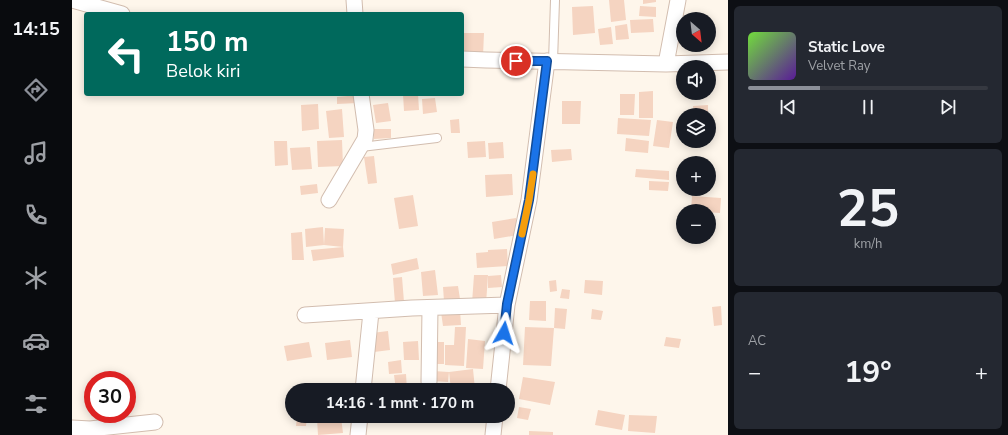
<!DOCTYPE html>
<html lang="id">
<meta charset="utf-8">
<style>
:root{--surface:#171b24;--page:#242831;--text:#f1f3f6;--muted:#9ea1a6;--line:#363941;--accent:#8c9099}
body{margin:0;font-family:"Nunito Sans",sans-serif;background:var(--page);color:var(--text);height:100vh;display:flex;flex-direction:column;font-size:15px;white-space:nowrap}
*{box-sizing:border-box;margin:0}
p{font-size:13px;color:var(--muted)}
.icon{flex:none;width:22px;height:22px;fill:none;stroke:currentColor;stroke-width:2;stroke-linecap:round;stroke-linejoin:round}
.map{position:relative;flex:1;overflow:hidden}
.drawer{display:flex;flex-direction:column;gap:6px;padding:6px;background:#0d0f14;width:280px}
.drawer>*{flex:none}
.hud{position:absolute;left:12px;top:12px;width:380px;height:84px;border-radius:4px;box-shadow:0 2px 10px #0003;background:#00695c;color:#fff;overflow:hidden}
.needle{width:26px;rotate:152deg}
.buttons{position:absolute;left:604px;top:12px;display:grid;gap:8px}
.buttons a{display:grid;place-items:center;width:40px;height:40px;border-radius:50%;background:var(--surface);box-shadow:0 2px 10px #0003;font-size:20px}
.speed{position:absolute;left:12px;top:371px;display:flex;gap:8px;font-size:20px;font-weight:700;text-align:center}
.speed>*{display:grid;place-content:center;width:52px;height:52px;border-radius:50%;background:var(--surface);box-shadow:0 2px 10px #0003;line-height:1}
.speed .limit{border:6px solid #d22;background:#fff;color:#111}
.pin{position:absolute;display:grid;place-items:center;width:34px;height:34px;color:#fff;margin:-17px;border:2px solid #fff;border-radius:50%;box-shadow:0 1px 4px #0007}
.me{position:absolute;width:44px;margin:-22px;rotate:6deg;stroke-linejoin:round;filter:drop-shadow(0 0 3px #0008)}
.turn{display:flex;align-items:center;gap:14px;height:84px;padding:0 16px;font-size:18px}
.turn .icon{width:52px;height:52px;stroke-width:2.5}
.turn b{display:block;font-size:28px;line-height:34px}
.big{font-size:30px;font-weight:700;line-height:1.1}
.drawer .widget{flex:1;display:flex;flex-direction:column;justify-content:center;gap:6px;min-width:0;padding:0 14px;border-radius:6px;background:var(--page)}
.drawer .dial{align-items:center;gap:0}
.dial b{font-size:52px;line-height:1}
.song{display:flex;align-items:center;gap:12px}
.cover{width:48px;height:48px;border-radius:6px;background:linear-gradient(135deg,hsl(100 70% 55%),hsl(270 70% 35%))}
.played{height:4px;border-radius:2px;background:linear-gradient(90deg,var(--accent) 30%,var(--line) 30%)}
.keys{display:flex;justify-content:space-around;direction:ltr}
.heat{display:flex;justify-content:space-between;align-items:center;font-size:22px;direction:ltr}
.trip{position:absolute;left:213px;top:383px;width:230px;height:40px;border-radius:20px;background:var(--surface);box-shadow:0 2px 10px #0003;font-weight:700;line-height:40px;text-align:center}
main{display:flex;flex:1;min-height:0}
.tab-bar{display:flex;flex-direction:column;width:72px;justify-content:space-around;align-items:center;background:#090b0e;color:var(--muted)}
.tab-bar .icon{width:28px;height:28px}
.tab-bar .on{color:var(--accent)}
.tab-bar b{font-size:18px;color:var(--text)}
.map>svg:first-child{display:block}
</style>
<main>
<nav class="tab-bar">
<b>14:15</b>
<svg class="icon on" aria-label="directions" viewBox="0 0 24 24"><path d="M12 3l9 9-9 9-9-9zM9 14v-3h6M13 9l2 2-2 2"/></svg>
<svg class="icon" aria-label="music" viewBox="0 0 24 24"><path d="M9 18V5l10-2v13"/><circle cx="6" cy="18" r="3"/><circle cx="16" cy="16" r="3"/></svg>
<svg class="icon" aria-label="phone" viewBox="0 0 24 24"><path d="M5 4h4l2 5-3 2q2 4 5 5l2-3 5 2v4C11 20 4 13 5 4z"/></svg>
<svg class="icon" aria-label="climate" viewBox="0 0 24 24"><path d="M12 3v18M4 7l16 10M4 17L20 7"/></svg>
<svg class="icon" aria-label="car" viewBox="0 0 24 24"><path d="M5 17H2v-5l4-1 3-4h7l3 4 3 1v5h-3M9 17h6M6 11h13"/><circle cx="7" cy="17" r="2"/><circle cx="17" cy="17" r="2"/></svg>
<svg class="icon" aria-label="filters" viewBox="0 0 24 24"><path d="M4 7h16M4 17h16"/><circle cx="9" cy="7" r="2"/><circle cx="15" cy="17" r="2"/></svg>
</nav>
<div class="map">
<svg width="656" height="435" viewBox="0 0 656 435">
<rect width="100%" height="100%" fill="#fef6eb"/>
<path fill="#f5d4c1" d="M537,0H552L554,20L539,22Z
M571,0H584V2L571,4Z
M521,6L523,33L501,35L500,7Z
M568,6L584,7V17L567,16Z
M581,19L582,32L559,33L558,20Z
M555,24L557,39L544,40L543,26Z
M539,27L541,44L528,45L526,29Z
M390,33H412L411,56L390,55Z
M581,91V118H567V92Z
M331,94H346L347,110L332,111Z
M548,94H563L562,115H548Z
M286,95V103L265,104V97Z
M363,98L365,112L351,114L350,99Z
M490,101H509L508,124H490Z
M316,103L319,121L304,123L301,105Z
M246,104L247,129L230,131L229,105Z
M636,105V115H622L621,106Z
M270,109L272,137L257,138L254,111Z
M546,118L579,120L577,136L545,134Z
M387,119L388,133H379L378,120Z
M585,120L601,122L597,148L581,146Z
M302,129H319V138L302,139Z
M554,138L577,141L576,153L553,151Z
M270,140L271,166L246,167L245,141Z
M202,141H215L216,165L203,166Z
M413,141L414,157L396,158L395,142Z
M431,142L432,158L417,159L416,143Z
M238,147L240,169L220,170L218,148Z
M499,149L500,160L480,162L479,150Z
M302,156L305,183L296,184L292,157Z
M564,169L597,171V180L563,177Z
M440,174L441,195L414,197L413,175Z
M577,181L597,182L596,191L577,190Z
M245,184L246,193L229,195L228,186Z
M341,195L346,226L327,229L322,198Z
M620,196L649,198L648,213L619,211Z
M444,218L446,235L422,239L420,222Z
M251,227L252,245L253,228L272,229L271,247L272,257L241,261L239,250L271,247L252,245L234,247L233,229Z
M230,232L232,260H220L219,233Z
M435,249L436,266L405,268L404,253L416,252V250Z
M345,258L347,269L321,275L319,264Z
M363,270L366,295L351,296L349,272Z
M402,275H416L414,304L400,303Z
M429,275L430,287L416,288V276Z
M330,277L332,302L323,303L321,278Z
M484,280L485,291L478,292L477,281Z
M513,280L531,281L530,295L512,293Z
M386,286L388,299L372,301L371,287Z
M490,289L498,290L497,299L488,298Z
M458,301H474V321L457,320Z
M649,306L650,325L642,326L640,307Z
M483,308L495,309L493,329L482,328Z
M520,309L531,311L529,320L519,319Z
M388,310L389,325L371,326L369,312Z
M383,327H394L392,366L373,365V345H382Z
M453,327L482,328L479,366L451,365Z
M316,331L318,350L302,352L300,333Z
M594,337L609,339L607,348L592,346Z
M396,339L413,341L411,369L394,368Z
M278,340L280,357L255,360L253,343Z
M346,341L347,360H332L331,342Z
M237,342L240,357L215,361L212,346Z
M360,342H372V364H360Z
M329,360L330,373L317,374L316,362Z
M401,369L403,389L379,390L377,372Z
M361,371L377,372L376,382L361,381Z
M334,374L335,390H324L322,375Z
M451,377L483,382L478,405L447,399Z
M447,407L459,409L456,420L445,418Z
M526,410L553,415L550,430L523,425Z
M557,415L585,416L583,433L556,431Z
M225,416H235L234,426H224Z
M269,417L271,433L246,435L245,419Z
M457,431L481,432V435H457Z"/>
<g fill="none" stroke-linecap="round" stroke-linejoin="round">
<defs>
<path id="service" d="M481,62L483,0
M289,147L365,138"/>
<path id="minor" d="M0,0L50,14
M282,0L283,14
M390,59L414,60L594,64L656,62
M594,64L606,0
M257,200L293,139L294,130L289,94
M233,315L340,308L435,305
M357,382L358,308
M291,390L299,312
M426,390L435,305L457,200L475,61
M0,428L18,429L83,422
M286,435L288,416
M421,435L423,416"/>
</defs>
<use href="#service" stroke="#d2bdaf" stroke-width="10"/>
<use href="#minor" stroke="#d2bdaf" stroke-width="17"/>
<use href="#service" stroke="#fff" stroke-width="8"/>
<use href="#minor" stroke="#fff" stroke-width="15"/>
</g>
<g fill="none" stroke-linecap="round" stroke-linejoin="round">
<defs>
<path id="route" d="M432,333L435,304L457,200L475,61H444"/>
</defs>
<use href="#route" stroke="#114b97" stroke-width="10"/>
<use href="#route" stroke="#1a73e8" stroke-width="7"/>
<path stroke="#f59e0b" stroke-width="7" d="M450,234L457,200L461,174"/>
</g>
</svg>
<div class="buttons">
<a><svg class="needle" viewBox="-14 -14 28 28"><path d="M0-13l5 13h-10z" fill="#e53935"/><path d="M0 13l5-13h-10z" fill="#9ea1a6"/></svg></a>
<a><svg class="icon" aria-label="sound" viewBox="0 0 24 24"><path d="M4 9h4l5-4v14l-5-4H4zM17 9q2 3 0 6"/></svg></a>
<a><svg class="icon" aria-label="layers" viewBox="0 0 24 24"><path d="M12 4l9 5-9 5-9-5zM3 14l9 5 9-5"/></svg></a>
<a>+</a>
<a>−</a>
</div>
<div class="speed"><div class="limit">30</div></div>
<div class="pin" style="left:444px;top:61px;background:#d93025"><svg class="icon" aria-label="arrive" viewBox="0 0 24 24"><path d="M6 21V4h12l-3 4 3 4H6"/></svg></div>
<svg class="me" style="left:432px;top:333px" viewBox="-20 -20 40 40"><path d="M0-17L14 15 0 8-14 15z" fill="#1a73e8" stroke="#fff" stroke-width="4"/></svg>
<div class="trip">14:16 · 1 mnt · 170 m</div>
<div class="hud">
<div class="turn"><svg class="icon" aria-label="left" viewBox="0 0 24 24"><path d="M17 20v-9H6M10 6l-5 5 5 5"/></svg><div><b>150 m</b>Belok kiri</div></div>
</div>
</div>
<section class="drawer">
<div class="widget">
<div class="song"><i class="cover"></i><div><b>Static Love</b><p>Velvet Ray</p></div></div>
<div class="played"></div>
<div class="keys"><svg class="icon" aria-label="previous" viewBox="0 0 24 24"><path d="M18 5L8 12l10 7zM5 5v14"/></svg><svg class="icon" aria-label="pause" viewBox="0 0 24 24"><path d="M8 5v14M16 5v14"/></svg><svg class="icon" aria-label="next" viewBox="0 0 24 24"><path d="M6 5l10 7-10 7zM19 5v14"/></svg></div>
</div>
<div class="widget dial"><b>25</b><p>km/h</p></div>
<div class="widget"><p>AC</p>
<div class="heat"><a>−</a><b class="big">19°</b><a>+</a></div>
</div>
</section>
</main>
